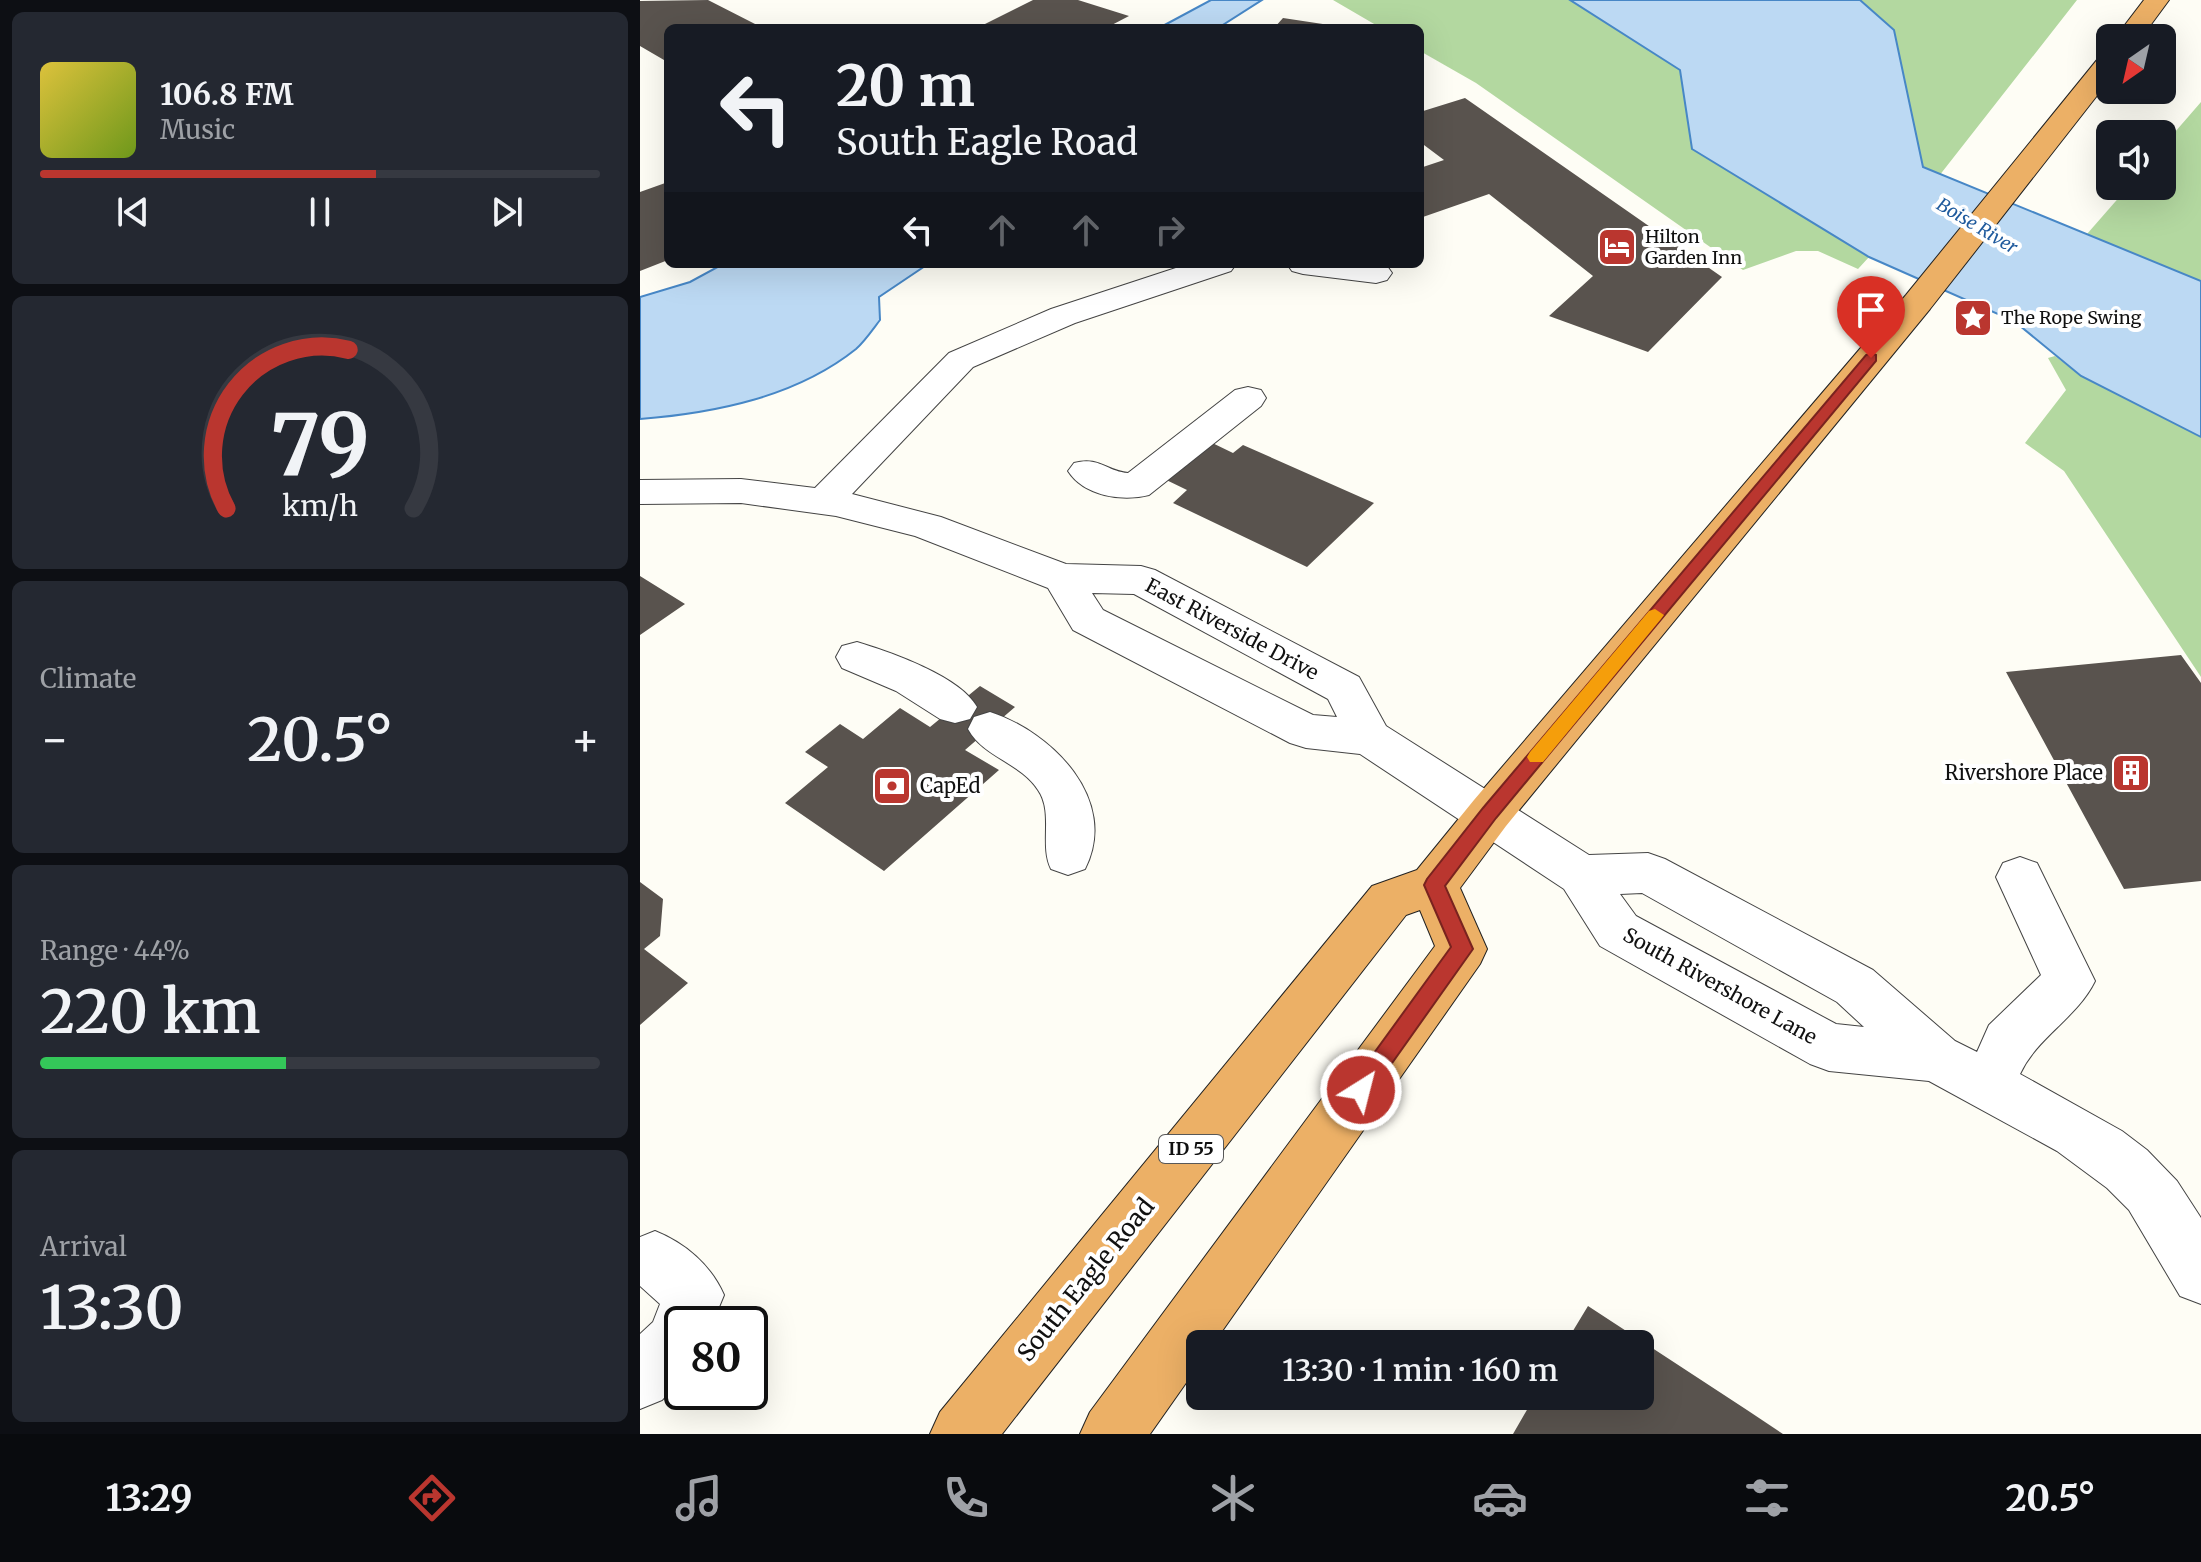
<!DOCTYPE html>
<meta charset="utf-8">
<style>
:root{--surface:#171b24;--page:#242831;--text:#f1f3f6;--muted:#9ea1a6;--line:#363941;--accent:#ba362f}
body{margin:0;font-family:Merriweather,serif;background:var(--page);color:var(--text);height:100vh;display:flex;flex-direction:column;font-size:30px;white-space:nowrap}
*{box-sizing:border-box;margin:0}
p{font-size:26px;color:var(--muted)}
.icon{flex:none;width:44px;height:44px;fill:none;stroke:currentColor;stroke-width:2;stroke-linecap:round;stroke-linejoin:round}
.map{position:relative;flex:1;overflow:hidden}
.panel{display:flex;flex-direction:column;gap:12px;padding:12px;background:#0d0f14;width:640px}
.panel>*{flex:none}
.hud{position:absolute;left:24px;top:24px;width:760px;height:244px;border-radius:12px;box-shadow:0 8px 32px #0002;background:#171b24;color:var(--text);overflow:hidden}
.needle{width:52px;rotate:214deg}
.tools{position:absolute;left:1456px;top:24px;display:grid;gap:16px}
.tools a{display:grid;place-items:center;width:80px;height:80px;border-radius:12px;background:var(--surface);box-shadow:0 8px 32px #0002;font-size:40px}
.speed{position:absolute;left:24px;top:1306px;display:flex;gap:16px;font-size:40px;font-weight:700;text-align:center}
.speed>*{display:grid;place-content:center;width:104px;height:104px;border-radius:50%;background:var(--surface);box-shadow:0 8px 32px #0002;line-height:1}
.speed .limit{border:4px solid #111;border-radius:12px;background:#fff;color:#111}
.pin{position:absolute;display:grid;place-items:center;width:68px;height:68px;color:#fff;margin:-82px -34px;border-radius:50% 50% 50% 0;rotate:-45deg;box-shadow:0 0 8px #0007}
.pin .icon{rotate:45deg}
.me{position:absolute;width:88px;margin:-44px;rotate:36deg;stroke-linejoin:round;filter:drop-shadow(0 0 6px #0008)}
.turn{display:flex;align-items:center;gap:28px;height:168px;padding:0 40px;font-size:36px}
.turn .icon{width:104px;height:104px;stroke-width:2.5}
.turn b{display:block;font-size:56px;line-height:68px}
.lanes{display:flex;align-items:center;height:76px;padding:0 40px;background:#0003;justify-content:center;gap:40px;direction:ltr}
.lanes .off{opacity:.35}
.big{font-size:60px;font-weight:600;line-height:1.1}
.panel .card{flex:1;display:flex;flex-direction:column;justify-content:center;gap:12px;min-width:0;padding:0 28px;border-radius:12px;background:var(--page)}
.panel .dial{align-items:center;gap:0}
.dial svg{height:208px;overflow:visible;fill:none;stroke:var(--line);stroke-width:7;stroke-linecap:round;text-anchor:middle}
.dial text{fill:var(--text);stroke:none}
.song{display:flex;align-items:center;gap:24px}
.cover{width:96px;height:96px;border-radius:12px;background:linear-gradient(135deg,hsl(50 70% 55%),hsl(80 70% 35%))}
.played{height:8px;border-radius:4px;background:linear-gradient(90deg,var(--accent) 60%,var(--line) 60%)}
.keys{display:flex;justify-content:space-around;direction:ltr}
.heat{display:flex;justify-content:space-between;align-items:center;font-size:44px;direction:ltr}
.charge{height:12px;border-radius:6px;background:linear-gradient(90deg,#34c759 44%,var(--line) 0)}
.trip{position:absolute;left:546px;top:1330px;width:468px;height:80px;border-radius:12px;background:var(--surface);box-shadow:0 8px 32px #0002;font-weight:600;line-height:80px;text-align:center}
.tabs{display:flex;height:128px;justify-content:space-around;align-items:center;background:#090b0e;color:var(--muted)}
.tabs .icon{width:56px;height:56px}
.tabs .on{color:var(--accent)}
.tabs b{font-size:36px;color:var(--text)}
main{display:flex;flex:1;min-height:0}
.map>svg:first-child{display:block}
</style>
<main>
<section class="panel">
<div class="card">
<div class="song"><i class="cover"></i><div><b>106.8 FM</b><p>Music</p></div></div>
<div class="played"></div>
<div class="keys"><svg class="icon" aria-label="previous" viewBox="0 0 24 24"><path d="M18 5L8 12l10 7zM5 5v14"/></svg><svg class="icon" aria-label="pause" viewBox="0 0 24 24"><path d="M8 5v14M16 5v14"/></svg><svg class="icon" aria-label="next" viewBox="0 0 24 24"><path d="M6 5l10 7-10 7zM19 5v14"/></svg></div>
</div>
<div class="card dial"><svg viewBox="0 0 100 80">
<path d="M14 69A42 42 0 1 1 86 69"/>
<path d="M14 69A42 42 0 0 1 61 8" stroke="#ba362f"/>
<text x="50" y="56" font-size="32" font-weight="700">79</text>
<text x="50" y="72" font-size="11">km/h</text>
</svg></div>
<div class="card"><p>Climate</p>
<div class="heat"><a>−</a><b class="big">20.5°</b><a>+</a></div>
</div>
<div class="card"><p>Range · 44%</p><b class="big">220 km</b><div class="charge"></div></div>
<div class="card"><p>Arrival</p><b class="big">13:30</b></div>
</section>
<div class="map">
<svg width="1561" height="1434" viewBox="0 0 1561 1434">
<rect width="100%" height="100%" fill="#fefdf5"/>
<path fill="#b3d8a0" d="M693,0H937L1040,70L1048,123L1178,225L1229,257L1218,269L1178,251H1156L1103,270L836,83L780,51V28H741Z
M1220,0H1437L1299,176L1283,167L1254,30Z
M1561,102V281L1447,234L1489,186H1522V147Z
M1415,356L1441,376L1561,437V677L1424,471L1385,443L1426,390L1408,358Z"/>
<path fill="#bcd9f3" stroke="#4787c6" stroke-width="2" d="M571,0H622L578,28H519Z
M930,0H1220L1254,30L1283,167L1561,281V437L1441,376L1374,321L1229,257L1052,149L1040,70Z
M83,264H288L239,297L240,320C233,329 225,341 216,349C156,397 75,413 0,419V297L50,282Z"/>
<path fill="#59534e" d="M68,0L117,25L109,28H28V58L24,60L0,46V1Z
M393,0H438L489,16L466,28H337Z
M643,18L696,26V28H634Z
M825,98L1082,277L1008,352L909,316L953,276L849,194L780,218V168L804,160L780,142V112Z
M28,182V260L0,271V192Z
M562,438L593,453L603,445L734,503L667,567L533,503L547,490L516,475Z
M0,576L45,604L0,635Z
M1541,655L1561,683V881L1484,889L1366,672Z
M340,686L375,707L325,750L359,770L244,871L145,803L188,767L165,752L200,724L223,739L260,708L290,727Z
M0,882L23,899L20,936L4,949L48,983L0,1025Z
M948,1306L1107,1410L1143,1434H873L895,1396H1000V1344H925Z"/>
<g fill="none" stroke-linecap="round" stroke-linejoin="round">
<defs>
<path id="minor" d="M548,264H596L591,271L435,323L333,367L212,494L301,517L426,564L501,566L515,570L719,677L746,726L949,855L1008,853L1025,859L1233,970L1315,1041L1337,1052L1349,1025L1401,975L1356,877L1363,863L1380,857L1397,863L1455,981C1437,1018 1397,1037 1380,1074L1482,1131L1507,1150L1537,1181L1561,1218V1304L1540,1296L1489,1210L1467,1188L1417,1151L1289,1081L1189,1071L1170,1064L960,946L924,889L720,754L666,748L650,743L433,630L408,588L275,536L196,516L101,503L0,504V480L101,479L175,488L309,353L411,309ZM452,593L494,594L688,699L697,717L673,715L463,610ZM1002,893L1197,1002L1224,1027L1196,1024L996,916L980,894Z
M647,264H739L747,266L752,273L747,280L736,283L663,274L652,271Z
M608,387L621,390L626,398L621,406L509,495C482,502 444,496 428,471L434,463C459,456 466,471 488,473L595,390Z
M217,642C250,652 320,676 337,707L330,719L315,723L300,719L256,691L202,668L196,657L202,646Z
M350,712C412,732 480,800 445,869L428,875L411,869C399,845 414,813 398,790C381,763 343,757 328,729L334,717Z
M15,1231C45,1243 71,1265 84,1295L72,1324H42V1379L22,1400L0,1409V1334L13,1322L20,1304L0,1286V1237Z"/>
<path id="highway" d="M1504,0H1529L1501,38H1475Z
M1470,53V79L1290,309L866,826L820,888L847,949L840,964L573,1344H560V1363L510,1434H440L450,1412L795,946L780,910L766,915L362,1434H290L300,1412L732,886L777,870L834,800L1266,295L1461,55Z"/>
</defs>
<use href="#minor" stroke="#444" stroke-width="2"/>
<use href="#highway" stroke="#222" stroke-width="2"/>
<use href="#minor" fill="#fff" fill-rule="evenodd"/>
<use href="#highway" fill="#ecb066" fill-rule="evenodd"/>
</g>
<path fill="#ba362f" stroke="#79231f" stroke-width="2" d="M1231,353L1236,355V361L856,818L805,886L833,949L728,1097L721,1100L713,1097L709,1090L713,1082L811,947L784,885L787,879L843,808L1226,355Z"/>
<path fill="#f59e0b" d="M1015,609L1024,615L1021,619L903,762H890L887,757L890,752L1009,611Z"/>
<defs>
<symbol id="hotel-square" viewBox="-11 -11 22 22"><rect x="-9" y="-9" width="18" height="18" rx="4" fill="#ba362f" stroke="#fff"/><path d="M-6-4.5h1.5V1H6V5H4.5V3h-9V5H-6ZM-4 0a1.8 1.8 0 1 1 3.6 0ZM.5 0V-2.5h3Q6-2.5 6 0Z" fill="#fff"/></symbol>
<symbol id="sight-square" viewBox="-11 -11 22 22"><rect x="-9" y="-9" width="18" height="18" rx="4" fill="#ba362f" stroke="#fff"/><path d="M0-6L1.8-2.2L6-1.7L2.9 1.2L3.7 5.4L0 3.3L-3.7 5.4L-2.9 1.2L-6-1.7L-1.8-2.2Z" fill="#fff"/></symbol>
<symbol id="building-square" viewBox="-11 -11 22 22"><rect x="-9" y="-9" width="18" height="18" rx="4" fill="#ba362f" stroke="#fff"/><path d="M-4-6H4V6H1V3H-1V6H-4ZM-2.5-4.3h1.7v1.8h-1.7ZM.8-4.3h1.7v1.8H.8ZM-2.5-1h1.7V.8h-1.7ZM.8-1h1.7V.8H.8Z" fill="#fff"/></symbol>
<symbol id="bank-square" viewBox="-11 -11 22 22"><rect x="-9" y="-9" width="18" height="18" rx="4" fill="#ba362f" stroke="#fff"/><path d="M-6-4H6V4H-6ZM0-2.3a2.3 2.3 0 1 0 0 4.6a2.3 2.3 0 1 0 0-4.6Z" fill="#fff"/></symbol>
</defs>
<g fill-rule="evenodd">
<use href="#hotel-square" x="955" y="225" width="44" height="44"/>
<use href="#sight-square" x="1311" y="296" width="44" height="44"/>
<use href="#building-square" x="1469" y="751" width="44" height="44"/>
<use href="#bank-square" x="230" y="764" width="44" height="44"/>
</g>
<g text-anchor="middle" stroke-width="8" stroke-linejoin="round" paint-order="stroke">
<g font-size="18" font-style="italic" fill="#1f5a9d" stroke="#fff">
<text transform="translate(1337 226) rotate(31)" y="6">Boise River</text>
</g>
<g font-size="18" fill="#111" stroke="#fff" text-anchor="start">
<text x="1005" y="243">Hilton<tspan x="1005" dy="21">Garden Inn</tspan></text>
<text x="1361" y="324">The Rope Swing</text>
</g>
<rect fill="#fff" stroke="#585858" stroke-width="2" x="519" y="1135" width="64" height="28" rx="6"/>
<g font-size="18" font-weight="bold" fill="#111">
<text x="551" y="1155">ID 55</text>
</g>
<g font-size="20" fill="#111" stroke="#fff">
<text transform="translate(592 629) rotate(28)" y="7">East Riverside Drive</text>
<text transform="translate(1080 986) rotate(29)" y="7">South Rivershore Lane</text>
</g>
<g font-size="20" fill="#111" stroke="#fff" text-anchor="end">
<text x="1463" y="780">Rivershore Place</text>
<text x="280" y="793" text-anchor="start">CapEd</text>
</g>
<g font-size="24" fill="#111" stroke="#fff">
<text transform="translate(446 1280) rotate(-51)" y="8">South Eagle Road</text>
</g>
</g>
</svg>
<div class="tools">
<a><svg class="needle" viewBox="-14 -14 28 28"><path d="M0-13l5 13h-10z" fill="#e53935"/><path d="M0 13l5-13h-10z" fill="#9ea1a6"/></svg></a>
<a><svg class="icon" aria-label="sound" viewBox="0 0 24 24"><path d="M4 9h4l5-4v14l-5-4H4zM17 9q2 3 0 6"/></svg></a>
</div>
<div class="speed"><div class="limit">80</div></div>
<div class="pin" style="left:1231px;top:358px;background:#d93025"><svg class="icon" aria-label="arrive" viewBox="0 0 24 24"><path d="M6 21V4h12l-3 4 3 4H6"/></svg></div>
<svg class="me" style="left:721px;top:1090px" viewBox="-20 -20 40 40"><circle r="17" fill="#ba362f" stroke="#fff" stroke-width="3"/><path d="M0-11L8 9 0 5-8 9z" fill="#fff"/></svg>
<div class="trip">13:30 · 1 min · 160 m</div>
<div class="hud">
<div class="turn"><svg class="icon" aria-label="left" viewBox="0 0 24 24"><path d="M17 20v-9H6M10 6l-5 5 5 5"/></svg><div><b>20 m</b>South Eagle Road</div></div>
<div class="lanes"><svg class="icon" aria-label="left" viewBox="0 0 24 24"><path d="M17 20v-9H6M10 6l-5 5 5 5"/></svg><svg class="icon off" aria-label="ahead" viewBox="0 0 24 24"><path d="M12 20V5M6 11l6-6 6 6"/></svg><svg class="icon off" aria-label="ahead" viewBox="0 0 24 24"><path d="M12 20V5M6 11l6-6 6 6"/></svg><svg class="icon off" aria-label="right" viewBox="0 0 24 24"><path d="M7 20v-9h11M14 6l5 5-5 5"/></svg></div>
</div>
</div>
</main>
<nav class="tabs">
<b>13:29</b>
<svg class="icon on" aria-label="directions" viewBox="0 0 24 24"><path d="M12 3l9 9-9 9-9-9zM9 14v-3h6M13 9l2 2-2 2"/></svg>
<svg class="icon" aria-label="music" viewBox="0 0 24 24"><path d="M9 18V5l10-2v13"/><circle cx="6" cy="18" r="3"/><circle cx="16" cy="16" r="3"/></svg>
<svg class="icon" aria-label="phone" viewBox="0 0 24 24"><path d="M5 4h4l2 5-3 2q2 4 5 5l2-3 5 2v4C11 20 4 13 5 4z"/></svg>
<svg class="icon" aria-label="climate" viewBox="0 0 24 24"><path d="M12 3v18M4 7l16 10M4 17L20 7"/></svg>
<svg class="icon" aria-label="car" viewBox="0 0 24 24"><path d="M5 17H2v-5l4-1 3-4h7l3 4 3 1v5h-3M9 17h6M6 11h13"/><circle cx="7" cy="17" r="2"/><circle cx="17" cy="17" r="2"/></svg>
<svg class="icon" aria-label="filters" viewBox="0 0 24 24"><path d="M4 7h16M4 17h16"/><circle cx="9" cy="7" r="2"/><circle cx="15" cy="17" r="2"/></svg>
<b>20.5°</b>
</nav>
